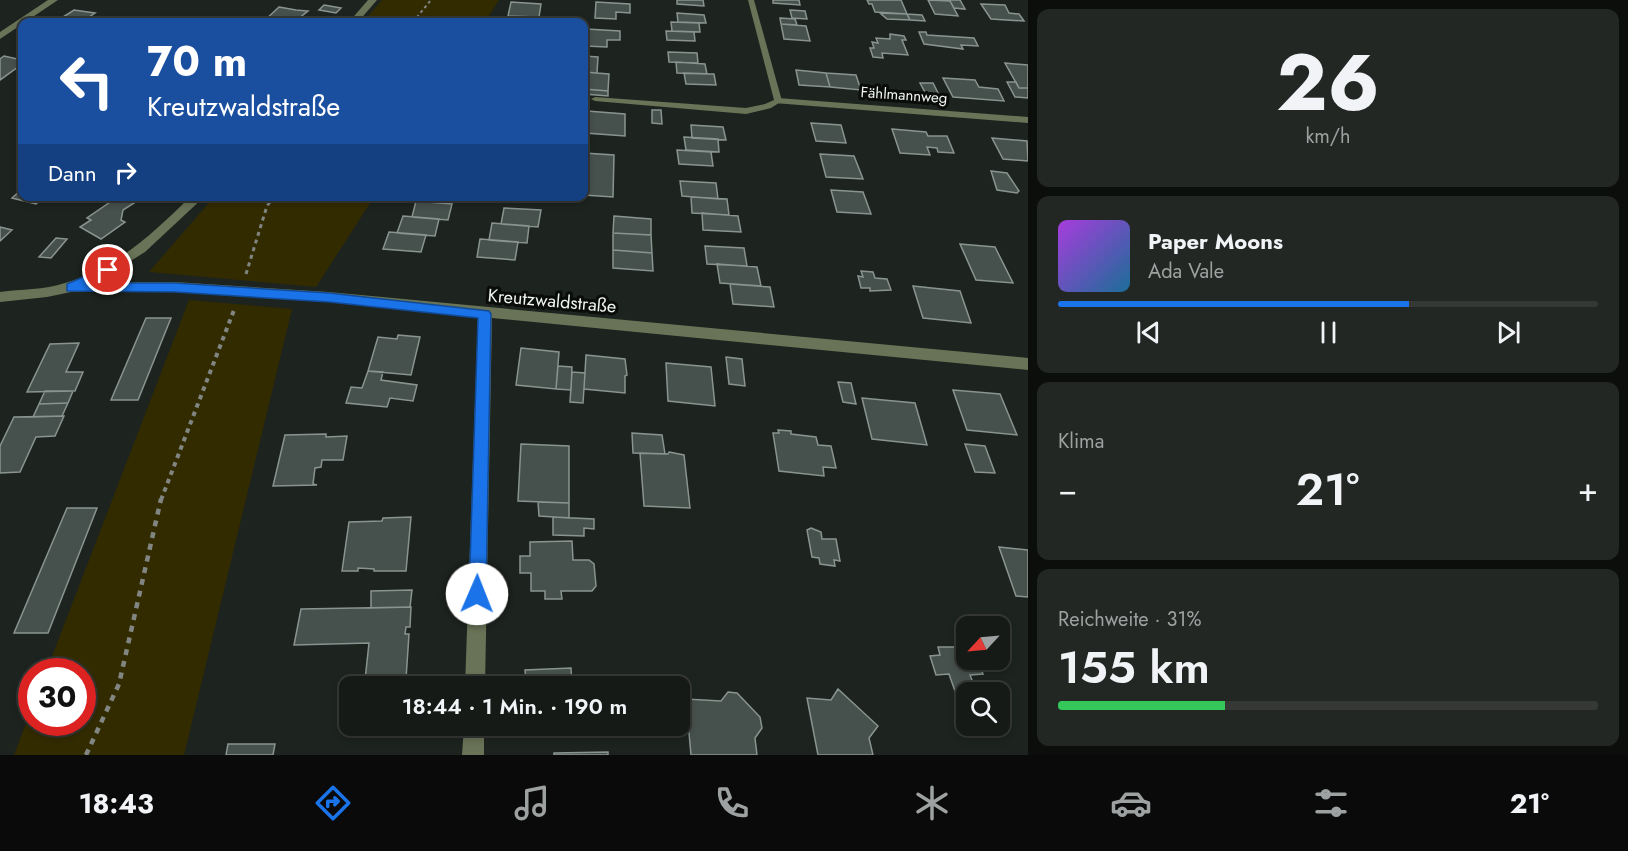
<!DOCTYPE html>
<html lang="de">
<meta charset="utf-8">
<style>
:root{--surface:#161a16;--page:#232723;--text:#f1f3f6;--muted:#9ea1a1;--line:#353835;--accent:#1a73e8}
body{margin:0;font-family:Jost,sans-serif;background:var(--page);color:var(--text);height:100vh;display:flex;flex-direction:column;font-size:22px;white-space:nowrap}
*{box-sizing:border-box;margin:0}
p{font-size:20px;color:var(--muted)}
.icon{flex:none;width:33px;height:33px;fill:none;stroke:currentColor;stroke-width:2;stroke-linecap:round;stroke-linejoin:round}
.map{position:relative;flex:1;overflow:hidden}
.details{display:flex;flex-direction:column;gap:9px;padding:9px;background:#0c0e0c;width:600px}
.details>*{flex:none}
.hud{position:absolute;left:18px;top:18px;width:570px;height:183px;border-radius:12px;box-shadow:0 3px 9px #0003,0 0 0 2px var(--line);background:#1a4fa0;color:#fff;overflow:hidden}
.needle{width:39px;rotate:244deg}
.tools{position:absolute;left:956px;top:616px;display:grid;gap:12px}
.tools a{display:grid;place-items:center;width:54px;height:54px;border-radius:12px;background:var(--surface);box-shadow:0 3px 9px #0003,0 0 0 2px var(--line);font-size:30px}
.speed{position:absolute;left:18px;top:658px;display:flex;gap:12px;font-size:30px;font-weight:700;text-align:center}
.speed>*{display:grid;place-content:center;width:78px;height:78px;border-radius:50%;background:var(--surface);box-shadow:0 3px 9px #0003,0 0 0 2px var(--line);line-height:1}
.speed .limit{border:9px solid #d22;background:#fff;color:#111}
.pin{position:absolute;display:grid;place-items:center;width:51px;height:51px;color:#fff;margin:-26px;border:3px solid #fff;border-radius:50%;box-shadow:0 2px 6px #0007}
.me{position:absolute;width:66px;margin:-33px;rotate:1deg;stroke-linejoin:round;filter:drop-shadow(0 0 4px #0008)}
.turn{display:flex;align-items:center;gap:21px;height:126px;padding:0 30px;font-size:27px}
.turn .icon{width:78px;height:78px;stroke-width:2.5}
.turn b{display:block;font-size:42px;line-height:51px}
.then{display:flex;align-items:center;height:57px;padding:0 30px;background:#0003;gap:12px;font-size:22px}
.big{font-size:45px;font-weight:600;line-height:1.1}
.details .widget{flex:1;display:flex;flex-direction:column;justify-content:center;gap:9px;min-width:0;padding:0 21px;border-radius:12px;background:var(--page)}
.details .dial{align-items:center;gap:0}
.dial b{font-size:78px;line-height:1}
.song{display:flex;align-items:center;gap:18px}
.cover{width:72px;height:72px;border-radius:9px;background:linear-gradient(135deg,hsl(280 70% 55%),hsl(200 70% 35%))}
.played{height:6px;border-radius:3px;background:linear-gradient(90deg,var(--accent) 65%,var(--line) 65%)}
.keys{display:flex;justify-content:space-around;direction:ltr}
.heat{display:flex;justify-content:space-between;align-items:center;font-size:33px;direction:ltr}
.charge{height:9px;border-radius:4px;background:linear-gradient(90deg,#34c759 31%,var(--line) 0)}
.trip{position:absolute;left:339px;top:676px;width:351px;height:60px;border-radius:12px;background:var(--surface);box-shadow:0 3px 9px #0003,0 0 0 2px var(--line);font-weight:600;line-height:60px;text-align:center}
.tabs{display:flex;height:96px;justify-content:space-around;align-items:center;background:#090a09;color:var(--muted)}
.tabs .icon{width:42px;height:42px}
.tabs .current{color:var(--accent)}
.tabs b{font-size:27px;color:var(--text)}
main{display:flex;flex:1;min-height:0}
.map>svg:first-child{display:block}
</style>
<main>
<div class="map">
<svg width="1028" height="755" viewBox="0 0 1028 755">
<rect width="100%" height="100%" fill="#1d231e"/>
<path fill="#332b00" d="M382,0H499L485,22H363Z
M214,197V196L374,197L316,287L149,272Z
M189,300L292,309L184,755H14L31,710L32,723H82V672H46Z"/>
<path fill="#46504d" stroke="#899491" stroke-width="1.5" d="M677,0H703L704,6L677,4Z
M773,0H799L800,5L773,3Z
M867,0H901L907,14L875,12L872,4H869Z
M928,0L950,1L958,16L935,14Z
M960,0L965,9L954,8L950,1L938,0Z
M511,2L541,4L539,17L508,16Z
M596,2L630,4V13L616,12V19L595,18Z
M981,4L1005,5L1009,13L1019,14L1024,21L991,19Z
M324,5L341,8L336,13L319,10Z
M279,7L296,10L308,11L294,22L265,20Z
M74,10L95,13L82,22H55Z
M790,10L805,11L807,19L792,18Z
M677,13L704,15L706,23L678,22Z
M880,13L907,14L910,20L887,19Z
M907,14L922,15L925,21L910,20Z
M780,18L795,19L797,25L781,24Z
M671,22L699,23L700,32L672,31Z
M781,24L806,26L810,41L784,39Z
M586,29L620,31V40H607V47L585,46Z
M666,31L694,32L695,41L667,40Z
M919,32H926L927,35L974,38L978,46L961,45L963,49L924,44Z
M890,34L904,36L906,40H902L908,55L882,53L883,58L873,57L870,48H874L872,42L878,43L876,38L890,39Z
M668,52L697,53L698,63L669,62Z
M4,56L22,60V64L0,80V59Z
M584,56L598,57L597,73L584,72Z
M676,62L705,64L707,74L677,73Z
M1005,63L1028,65V88H1019Z
M796,70L826,73L830,87L799,85Z
M584,72L609,74L608,91L584,89Z
M684,73L714,74L716,85L686,84Z
M826,73L856,75L861,90L830,87Z
M943,78L975,80L979,87L998,89L1004,101L953,97Z
M1007,82H1016L1019,88H1028V98L1015,97Z
M920,83H933L939,95L926,94Z
M584,89L608,91V96L584,94Z
M652,110H661L662,124L652,123Z
M587,111L625,114V136L585,133Z
M811,123L841,125L846,143L816,141Z
M691,125L723,127L726,140L692,138Z
M892,129L926,132L928,136H947L954,153L938,152L937,148L927,147L930,155L900,153Z
M684,137L718,139L719,152L686,150Z
M992,138L1027,141L1028,161L1003,159Z
M677,150L711,152L713,166L679,164Z
M584,153L614,155L613,197L584,195Z
M820,154L854,156L863,179L826,177Z
M991,171L1007,173L1019,191L1017,193L997,190Z
M680,181L716,183L718,199L682,196Z
M22,189V196H45L36,204L12,198Z
M831,190L863,192L871,214L837,212Z
M119,196L134,203L123,210L121,220L125,222L101,239L80,227L91,220L87,218Z
M691,197L727,199L729,215L692,213Z
M416,201L452,204L448,220L412,217Z
M504,208L541,210L538,227L501,224Z
M702,213L738,216L741,232L703,230Z
M403,216L439,219L435,236L397,233Z
M614,216L651,219V235L613,233Z
M492,223L529,226L527,243L489,240Z
M0,227L12,230L0,241Z
M389,232L426,235L421,252L383,249Z
M613,233L651,235L652,253L613,250Z
M56,238L67,239L51,258L39,257Z
M480,239L518,242L515,260L477,257Z
M960,244L995,247L1013,283L976,280Z
M705,246L744,248L747,266L707,264Z
M613,250L652,253L653,271L613,268Z
M717,264L757,267L761,286L720,283Z
M861,271L873,272L875,278L887,279L891,290L870,291V288H861L858,276L863,277Z
M730,284L770,287L774,307L733,304Z
M913,286L960,291L971,323L923,318Z
M146,318H171L138,400H111Z
M398,335L420,337L411,375L368,371L378,337L397,339Z
M79,343L66,372H83L75,391L27,392L50,344Z
M521,348L559,352L556,389L516,385Z
M586,355L625,359L627,375L625,376V393L584,389Z
M726,357L742,359L745,386L729,384Z
M666,363L711,367L715,406L668,401Z
M558,366L572,367L571,390L556,389Z
M368,371L383,372L381,380L417,385L413,401L390,398L387,407L346,403L351,387L362,388Z
M572,372L585,373L583,403L570,402Z
M838,382L851,383L856,404L843,402Z
M953,390L1000,394L1017,435L967,430Z
M45,391H73L68,403L39,404Z
M862,398L915,403L927,445L872,439Z
M68,403L62,416L33,417L39,404Z
M64,416L55,436L36,437L20,472L0,473V446L14,417Z
M778,430L791,431V434L816,437L818,445L831,446L836,468L823,467L824,476L779,471L773,433H779Z
M632,433L662,435L665,454L633,453Z
M326,434V437L347,436L343,460H322L321,467L315,468L313,484L317,485L273,486L285,435Z
M521,444L569,446V503L518,501Z
M965,444L985,446L995,473L975,472Z
M669,452L684,455L690,508L644,506L640,453L668,454Z
M538,502L569,503V518L539,516Z
M67,508H97L48,633H14Z
M411,517L406,571H374V569L358,568V571H342L349,522L382,521L383,518Z
M553,517L594,519V529L584,528V536L553,535Z
M811,528L821,532L822,539H836L840,561L834,560L835,566L820,564L819,558L812,557L807,530Z
M572,541L573,560H589L594,564L596,586L592,591H561L562,599H545V591H531V573H520V556H530V542Z
M999,547L1028,550V597L1016,596Z
M412,590L410,607L371,608V591Z
M411,607L410,627H406L405,634H409L406,679L365,680L369,643L294,645L301,609Z
M938,647H960L964,655H966V660H977L983,674L970,675L977,693L956,694L949,674L936,675L930,656L940,655Z
M571,668L572,687H523V680L526,681L525,670Z
M838,689L878,726L869,738L873,755H818L807,698L831,700Z
M728,692L737,693L760,717L762,728L755,738L757,755H691L686,699L721,701Z
M527,726H583V730L527,732Z
M228,744H275L273,755H226Z
M608,752V755H554V753Z"/>
<g fill="none" stroke-linecap="round" stroke-linejoin="round">
<path stroke="#818682" stroke-width="2" stroke-dasharray="3 3" stroke-linecap="butt" d="M413,22L431,0"/>
<path stroke="#818682" stroke-width="3" stroke-dasharray="4 4" stroke-linecap="butt" d="M246,274L267,206L274,196"/>
<path stroke="#818682" stroke-width="4" stroke-dasharray="4.5 4.5" stroke-linecap="butt" d="M161,500L234,310"/>
<path stroke="#818682" stroke-width="4.5" stroke-dasharray="6 6" stroke-linecap="butt" d="M86,755L119,684L161,499"/>
<path fill="#697357" fill-rule="evenodd" d="M748,0H754L782,101L771,108L746,114L595,101L591,99L595,97L746,108L765,104L774,100Z"/>
<path fill="#697357" fill-rule="evenodd" d="M48,0H58L0,39V32Z
M368,0H377L358,22H349Z
M778,98L1028,117V123L774,103V99Z
M191,196H205L145,252L97,282H175L329,292L1028,358V370L492,318L485,687H465L478,317L329,302L175,292H71L47,297L0,302V292C21,289 44,290 65,283C115,269 155,232 191,196Z
M464,726H484V755H462Z"/>
</g>
<path fill="#1a73e8" stroke="#114b97" stroke-width="1.5" d="M108,266L112,267V273L92,283H175L329,293L489,311L491,314L486,594L483,600L477,602L471,600L469,594L478,318L329,302L175,292L67,291V284Z"/>
<g text-anchor="middle" stroke-width="6" stroke-linejoin="round" paint-order="stroke">
<g font-size="15" fill="#f2f6f2" stroke="#090c09">
<text transform="translate(904 95) rotate(4)" y="5">Fählmannweg</text>
</g>
<g font-size="18" fill="#f2f6f2" stroke="#090c09">
<text transform="translate(552 301) rotate(5)" y="6">Kreutzwaldstraße</text>
</g>
</g>
</svg>
<div class="tools">
<a><svg class="needle" viewBox="-14 -14 28 28"><path d="M0-13l5 13h-10z" fill="#e53935"/><path d="M0 13l5-13h-10z" fill="#9ea1a1"/></svg></a>
<a><svg class="icon" aria-label="search" viewBox="0 0 24 24"><circle cx="10" cy="10" r="6"/><path d="M15 15l6 6"/></svg></a>
</div>
<div class="speed"><div class="limit">30</div></div>
<div class="pin" style="left:108px;top:270px;background:#d93025"><svg class="icon" aria-label="arrive" viewBox="0 0 24 24"><path d="M6 21V4h12l-3 4 3 4H6"/></svg></div>
<svg class="me" style="left:477px;top:594px" viewBox="-20 -20 40 40"><circle r="19" fill="#fff"/><path d="M0-13L10 11 0 6-10 11z" fill="#1a73e8"/></svg>
<div class="trip">18:44 · 1 Min. · 190 m</div>
<div class="hud">
<div class="turn"><svg class="icon" aria-label="left" viewBox="0 0 24 24"><path d="M17 20v-9H6M10 6l-5 5 5 5"/></svg><div><b>70 m</b>Kreutzwaldstraße</div></div>
<div class="then">Dann<svg class="icon" aria-label="right" viewBox="0 0 24 24"><path d="M7 20v-9h11M14 6l5 5-5 5"/></svg></div>
</div>
</div>
<section class="details">
<div class="widget dial"><b>26</b><p>km/h</p></div>
<div class="widget">
<div class="song"><i class="cover"></i><div><b>Paper Moons</b><p>Ada Vale</p></div></div>
<div class="played"></div>
<div class="keys"><svg class="icon" aria-label="previous" viewBox="0 0 24 24"><path d="M18 5L8 12l10 7zM5 5v14"/></svg><svg class="icon" aria-label="pause" viewBox="0 0 24 24"><path d="M8 5v14M16 5v14"/></svg><svg class="icon" aria-label="next" viewBox="0 0 24 24"><path d="M6 5l10 7-10 7zM19 5v14"/></svg></div>
</div>
<div class="widget"><p>Klima</p>
<div class="heat"><a>−</a><b class="big">21°</b><a>+</a></div>
</div>
<div class="widget"><p>Reichweite · 31%</p><b class="big">155 km</b><div class="charge"></div></div>
</section>
</main>
<nav class="tabs">
<b>18:43</b>
<svg class="icon current" aria-label="directions" viewBox="0 0 24 24"><path d="M12 3l9 9-9 9-9-9zM9 14v-3h6M13 9l2 2-2 2"/></svg>
<svg class="icon" aria-label="music" viewBox="0 0 24 24"><path d="M9 18V5l10-2v13"/><circle cx="6" cy="18" r="3"/><circle cx="16" cy="16" r="3"/></svg>
<svg class="icon" aria-label="phone" viewBox="0 0 24 24"><path d="M5 4h4l2 5-3 2q2 4 5 5l2-3 5 2v4C11 20 4 13 5 4z"/></svg>
<svg class="icon" aria-label="climate" viewBox="0 0 24 24"><path d="M12 3v18M4 7l16 10M4 17L20 7"/></svg>
<svg class="icon" aria-label="car" viewBox="0 0 24 24"><path d="M5 17H2v-5l4-1 3-4h7l3 4 3 1v5h-3M9 17h6M6 11h13"/><circle cx="7" cy="17" r="2"/><circle cx="17" cy="17" r="2"/></svg>
<svg class="icon" aria-label="filters" viewBox="0 0 24 24"><path d="M4 7h16M4 17h16"/><circle cx="9" cy="7" r="2"/><circle cx="15" cy="17" r="2"/></svg>
<b>21°</b>
</nav>
